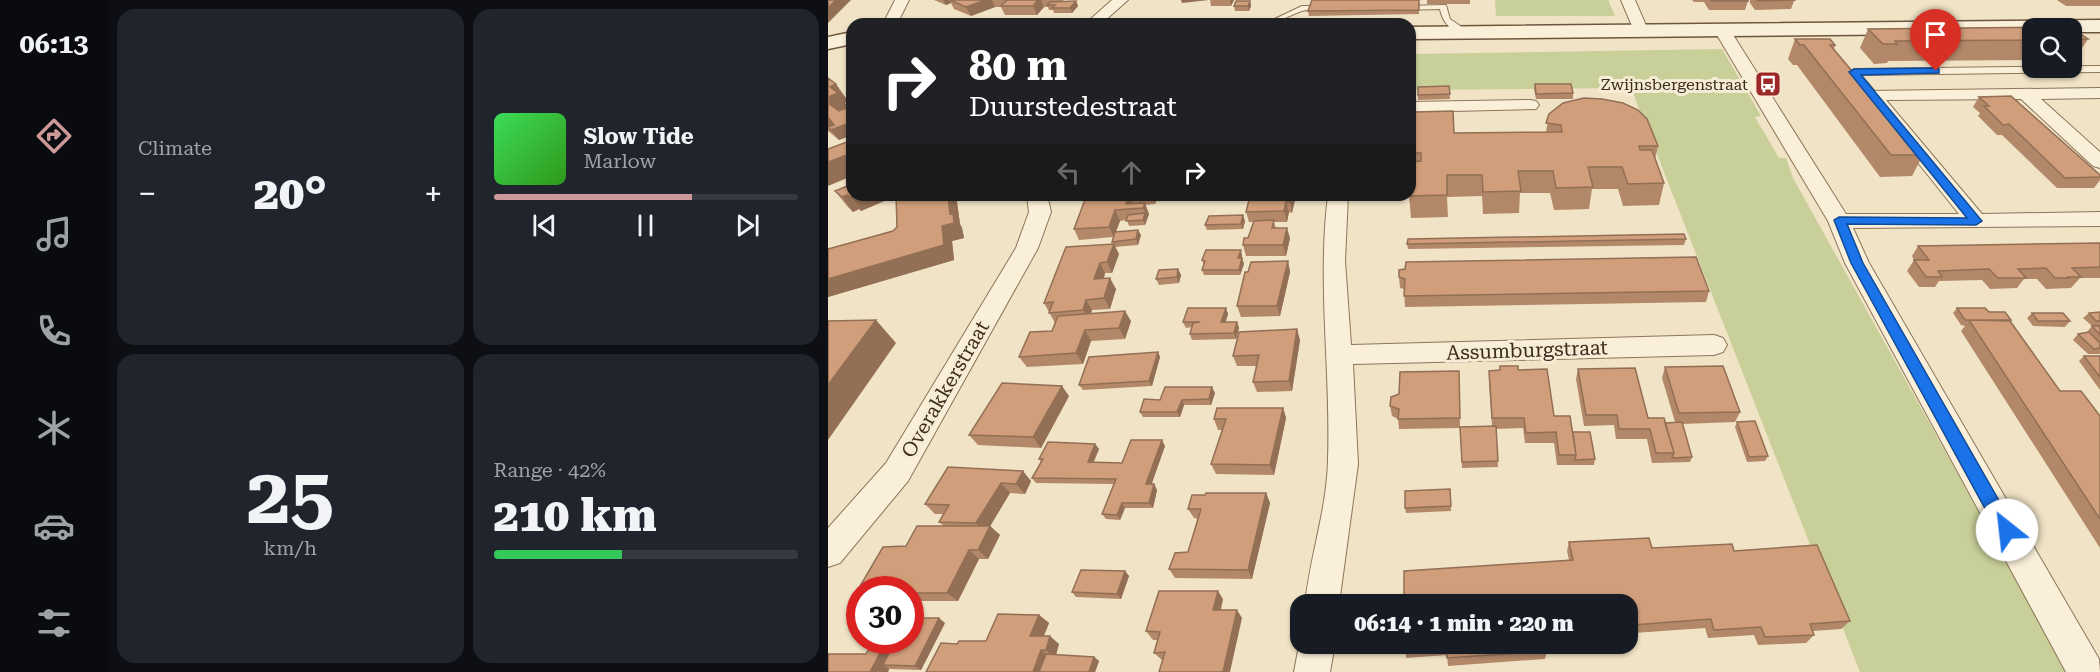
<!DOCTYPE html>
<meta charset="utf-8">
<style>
:root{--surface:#171b24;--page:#20242c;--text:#f1f3f6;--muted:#9ea1a6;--line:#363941;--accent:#cc9899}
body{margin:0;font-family:"Roboto Serif",serif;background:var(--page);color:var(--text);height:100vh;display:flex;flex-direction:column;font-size:22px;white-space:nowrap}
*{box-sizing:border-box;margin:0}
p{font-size:20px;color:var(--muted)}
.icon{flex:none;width:33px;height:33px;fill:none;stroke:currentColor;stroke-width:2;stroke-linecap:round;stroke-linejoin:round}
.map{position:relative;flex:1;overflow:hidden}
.drawer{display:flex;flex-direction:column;gap:9px;padding:9px;background:#0d0f14;width:720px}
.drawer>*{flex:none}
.top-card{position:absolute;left:18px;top:18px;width:570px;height:183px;border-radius:18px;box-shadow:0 2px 4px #0004;background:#202124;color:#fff;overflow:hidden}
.controls{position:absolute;left:1194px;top:18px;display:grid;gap:12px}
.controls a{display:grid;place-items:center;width:60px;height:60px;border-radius:12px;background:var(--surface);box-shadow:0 2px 4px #0004;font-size:30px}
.speed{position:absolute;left:18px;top:576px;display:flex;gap:12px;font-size:30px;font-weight:700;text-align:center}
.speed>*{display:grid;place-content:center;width:78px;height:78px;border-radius:50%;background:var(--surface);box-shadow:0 2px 4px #0004;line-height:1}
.speed .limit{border:9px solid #d22;background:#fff;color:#111}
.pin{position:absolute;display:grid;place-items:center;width:51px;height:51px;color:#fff;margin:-62px -26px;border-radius:50% 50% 50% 0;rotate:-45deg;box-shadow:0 0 6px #0007}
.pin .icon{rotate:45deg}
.me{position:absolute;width:66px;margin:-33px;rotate:331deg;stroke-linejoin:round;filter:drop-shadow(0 0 4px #0008)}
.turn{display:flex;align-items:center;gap:21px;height:126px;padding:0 24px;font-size:27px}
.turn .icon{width:78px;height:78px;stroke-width:2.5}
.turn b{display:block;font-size:42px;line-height:51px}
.lanes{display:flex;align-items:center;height:57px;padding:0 24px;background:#0003;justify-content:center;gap:30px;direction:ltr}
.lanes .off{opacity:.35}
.big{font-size:45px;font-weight:800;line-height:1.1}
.drawer .tile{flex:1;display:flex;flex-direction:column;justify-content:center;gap:9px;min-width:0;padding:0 21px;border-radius:18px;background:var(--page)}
.drawer .dial{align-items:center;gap:0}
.dial b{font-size:78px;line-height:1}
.song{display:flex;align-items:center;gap:18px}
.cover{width:72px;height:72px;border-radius:9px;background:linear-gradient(135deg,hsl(130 70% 55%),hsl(110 70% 35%))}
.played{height:6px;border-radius:3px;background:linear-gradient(90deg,var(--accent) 65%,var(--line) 65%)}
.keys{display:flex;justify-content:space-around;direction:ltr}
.heat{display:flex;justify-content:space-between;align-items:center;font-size:33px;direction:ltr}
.charge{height:9px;border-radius:4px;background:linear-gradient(90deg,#34c759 42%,var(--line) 0)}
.drawer .tiles{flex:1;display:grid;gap:9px;grid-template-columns:repeat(2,1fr)}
.trip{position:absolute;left:462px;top:594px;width:348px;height:60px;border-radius:18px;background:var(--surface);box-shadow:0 2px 4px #0004;font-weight:800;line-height:60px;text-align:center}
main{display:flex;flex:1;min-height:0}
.tab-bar{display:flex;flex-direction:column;width:108px;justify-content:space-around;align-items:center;background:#090b0e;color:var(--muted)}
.tab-bar .icon{width:42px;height:42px}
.tab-bar .selected{color:var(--accent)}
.tab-bar b{font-size:27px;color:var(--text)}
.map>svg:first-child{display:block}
</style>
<main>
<nav class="tab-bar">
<b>06:13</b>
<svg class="icon selected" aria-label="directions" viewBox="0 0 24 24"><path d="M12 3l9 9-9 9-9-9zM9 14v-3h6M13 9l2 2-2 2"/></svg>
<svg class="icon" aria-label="music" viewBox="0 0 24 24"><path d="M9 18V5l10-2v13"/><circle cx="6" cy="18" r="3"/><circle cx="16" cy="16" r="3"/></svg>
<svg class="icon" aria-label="phone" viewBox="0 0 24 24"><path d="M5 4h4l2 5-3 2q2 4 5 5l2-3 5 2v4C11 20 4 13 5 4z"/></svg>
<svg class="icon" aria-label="climate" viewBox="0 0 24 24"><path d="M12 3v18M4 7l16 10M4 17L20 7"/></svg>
<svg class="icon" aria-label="car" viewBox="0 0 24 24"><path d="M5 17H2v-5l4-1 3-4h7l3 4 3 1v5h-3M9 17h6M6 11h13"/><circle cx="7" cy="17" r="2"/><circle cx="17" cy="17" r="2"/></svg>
<svg class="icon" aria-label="filters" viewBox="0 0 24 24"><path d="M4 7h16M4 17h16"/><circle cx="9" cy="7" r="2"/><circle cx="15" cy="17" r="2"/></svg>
</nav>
<section class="drawer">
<div class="tiles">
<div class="tile"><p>Climate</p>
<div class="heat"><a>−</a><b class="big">20°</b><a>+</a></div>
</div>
<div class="tile">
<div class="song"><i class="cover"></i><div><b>Slow Tide</b><p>Marlow</p></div></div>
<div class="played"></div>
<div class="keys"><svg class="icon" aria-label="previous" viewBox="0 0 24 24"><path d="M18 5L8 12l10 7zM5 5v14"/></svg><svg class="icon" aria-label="pause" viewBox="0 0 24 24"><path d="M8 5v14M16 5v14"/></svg><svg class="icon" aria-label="next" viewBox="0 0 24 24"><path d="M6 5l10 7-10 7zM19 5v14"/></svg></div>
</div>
<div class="tile dial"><b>25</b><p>km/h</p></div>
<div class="tile"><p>Range · 42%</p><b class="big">210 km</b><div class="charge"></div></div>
</div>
</section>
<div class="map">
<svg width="1272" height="672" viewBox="0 0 1272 672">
<rect width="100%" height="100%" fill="#f0e3c6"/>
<path fill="#c9cf99" d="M667,0H780L787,16H668Z
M894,49L933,116L927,117L951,158H958L965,178L1240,672H1032L803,88L582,90V54Z"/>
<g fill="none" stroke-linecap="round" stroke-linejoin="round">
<defs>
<path id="lane" d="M618,5L622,19L638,30V34C624,34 614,21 612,9L573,10L569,8L573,6Z
M474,6H499L503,8C494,13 483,8 474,11C460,15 451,24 436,24Z
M1272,66V72L1033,75L1050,95L1045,98L1042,97L1022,72L1026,69Z"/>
<path id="street" d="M67,0H81L69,24H55Z
M284,0H300L273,24H257Z
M793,0H807L820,30L817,33H807Z
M894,25L902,30L1018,214H1131L1039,99L1036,95L1039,91L1272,88V98L1213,99L1272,152V168L1265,166L1193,99L1058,100L1154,214L1272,212V226L1025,228L1041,263L1271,659L1272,672H1238L1017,263L1000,221L886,30Z
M702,100L708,101L711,105L708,109L582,112V102Z
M199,195H219L223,212L210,248L80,481L12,563L0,567V528L58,463L188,248L201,212Z
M500,195H520L517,261L523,345L886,335L895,338L899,345L895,352L886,355L525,364L530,464L511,604H477C482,556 499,509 500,460C503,371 489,284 500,195Z
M472,640V644H507L502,672H466Z"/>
<path id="secondary" d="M1272,20V32H1244V28H1204V33L582,39V27Z
M24,32V44L0,49V37Z"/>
</defs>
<use href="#lane" stroke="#8d755a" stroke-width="2"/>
<use href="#street" stroke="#8d755a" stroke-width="2"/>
<use href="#secondary" stroke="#6e563d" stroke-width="3"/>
<use href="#lane" fill="#faf0da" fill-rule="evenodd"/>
<use href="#street" fill="#faf0da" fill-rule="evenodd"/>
<use href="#secondary" fill="#faf0da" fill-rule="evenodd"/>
</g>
<path fill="#b38869" d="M106,0H164L165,2L164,0H235L236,2L248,1L250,6L244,13H226L225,10H221L220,7H216L209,15H177L173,7H167L143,16L126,9L123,3L118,5Z
M382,0H406L403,6H383Z
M466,0H591V14L481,16L480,11L484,0Z
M599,0H642V4H599Z
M864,0H919L920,1L917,10H881L876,2H866Z
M922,0H968V1H966L963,9L927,10L922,3Z
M1229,0H1272V6H1238Z
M422,1L423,6L421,11H407L406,6Z
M1242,27L1260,39L1247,59H1244V28H1204V60L1060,61L1059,63L1046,64L1032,48L1040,29Z
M967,39L1007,45L1006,49L1095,155L1084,176L1052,177L969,65H965L960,59Z
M0,78L20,101L17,103L20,108L24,107V135L11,140L0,131Z
M707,84L745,93V99H708L706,89Z
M621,86L622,99L590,100V87Z
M1151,97L1272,175V180L1266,188H1229L1174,135H1169L1150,116L1152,113L1145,107Z
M721,114L830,146L827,159L836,183L831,205L795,206L790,189H764L761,209L726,210L722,193H692L691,213L655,214L654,196L619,197L620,217L583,218L581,196L583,171L582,134L718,132Z
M7,191L24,195H128L132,224L134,228L136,238L124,241L126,260L0,297V249L65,231L69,227L68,196L33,211L31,209L25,212L19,206Z
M291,195H329L330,196L327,204L317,205L321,214L317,225L301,226L299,220L292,221L288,231L313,235L310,245L287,247L291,254L284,273H277L276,279L288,289L282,309L264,310L263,313L303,321L297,339L263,341L255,364L199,367L191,357L224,331L227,323L216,303L285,244L284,242L285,237L251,240L246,229Z
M420,195H468L464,213L461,212L459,222H446L448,228L462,238L458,256H418L415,245L420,238L426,222H421L418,212L421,199Z
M417,221L415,229L379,230L377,225Z
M858,239L856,245L580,249L579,244Z
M1272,243V278H1252L1243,288L1218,289L1209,279H1196L1189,288L1162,289L1154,280L1111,281L1107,287H1091L1079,271L1086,260L1084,256L1090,246Z
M414,255V258L416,264L412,275H376L374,270L376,266L374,260Z
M460,261L462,272L452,316L413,317L409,306L420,272Z
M350,269L353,275L351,283L331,285L328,279Z
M571,277L881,291L878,302L577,307L576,289L572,288Z
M398,308L400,314L397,322H409L411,328L408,339L364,340L362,334L364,327L358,328L355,322Z
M1129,308L1182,321L1232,391L1272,416V548L1133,331L1137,326L1133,325L1125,313Z
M1272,312V354H1260L1245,340L1250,334L1259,332L1264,326L1255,318L1261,313Z
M1204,313L1242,321L1237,327L1205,326L1199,318Z
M472,340L464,391L429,392L425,382L429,366H409L405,356Z
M330,352L332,357L324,386L255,390L251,385Z
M1256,356H1272V390L1251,361Z
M672,366L690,370L726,416L745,432L767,459L766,465H729L726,443H697L695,428L668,429L670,467L634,468L632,428L571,429L570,419L564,416L562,406L631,371L632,427L664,426L661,381V371L672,370Z
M837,367L912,412L907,422L854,424L864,457L862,462L824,463L819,439H788L786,425L756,426L748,379L750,369L820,418L837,423L847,422L834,378Z
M387,393L383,405H356L352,417H315L312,412L332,400Z
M241,396L213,448L150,445L141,435Z
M455,408L458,418L446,475L388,474L383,464L394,430H390L386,419Z
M909,422L940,456L937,461L919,462L907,427Z
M267,444L271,449L266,462L294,463L337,446L323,484H326L329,490L325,508H297L292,520L278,519L274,514L286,484L208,483L204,478L213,462L211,459Z
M120,467L203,481L197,494L182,493L162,526L172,535L160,559H151L130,601H82V590H32V595L28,593L78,546L116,526L111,522L116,514H107L97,504Z
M622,489L623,511L578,513L577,508Z
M438,493L442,503L424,579L347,578L341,569L360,552L370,519L366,518L360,509Z
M741,542L824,548L906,551L1022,621L1013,629L985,631L986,635L978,643L930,645L926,635L880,638L877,628L806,633L807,635L803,643H800V604L741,560L739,551Z
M297,571L301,576L293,599L248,597L244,592Z
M395,599L393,610L414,618L334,660L326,653L330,640H325L318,631Z
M211,615L221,623L216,636L231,644L228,655L266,657L271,661L267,672H98L129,644L158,641Z
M117,623L93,670L61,669L60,672H0L38,654L61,640L66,644Z
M577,644H794L719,649V651L717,659L620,666L619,655L578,658Z"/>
<path fill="#926f55" d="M8,0H23L0,23V8Z
M115,0H121L123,3L118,5Z
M158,0H164L167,7L143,16L138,7Z
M210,0H213L216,7L209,15L205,6Z
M353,0H381L354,3Z
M402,0H406L403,6Z
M248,1L250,6L244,13L242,8Z
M422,1L423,6L421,11L420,6Z
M8,84L20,101L17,103L22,110L10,115L0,101L2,87Z
M0,114L24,122V135L11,140L3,130L0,127Z
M24,153V176L0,186V162Z
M19,195L31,209L25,212L14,197Z
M25,195H70L33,211L22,197Z
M120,195H128L132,224L134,228L136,238L124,241L126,260L0,297V279L114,226L122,214Z
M301,195L306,206L298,204Z
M324,195H329L327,204Z
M464,195H468L464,213L462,202Z
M458,202L461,212L459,222L456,211Z
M317,203L321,214L317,225L315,220L317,213L315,208Z
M287,210L292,221L286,237L281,227Z
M415,215L417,221L415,229L413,224Z
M459,228L462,238L458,256L455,245Z
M310,230L313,235L310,245L308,239Z
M286,244L291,254L284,273L279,262Z
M413,250L414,255L412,264L410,258Z
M414,258L416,264L412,275L411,270Z
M460,261L462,272L452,316L449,306Z
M272,263L277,273L272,290L266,279Z
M350,269L353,275L351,283L349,277Z
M282,278L288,289L282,309L276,298Z
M258,300L264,310L261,320L255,310Z
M398,308L400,314L396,328L393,322Z
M297,311L303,321L297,339L291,328Z
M48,320L68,343L0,440V385Z
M409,322L411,328L408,339L406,333Z
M469,329L472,340L464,391L461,381Z
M257,330L263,341L255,364L248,353Z
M330,352L332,357L324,386L321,381Z
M234,386L241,396L213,448L205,437Z
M384,387L387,393L383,405L381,399Z
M354,400L356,405L352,417L349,412Z
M455,408L458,418L446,475L442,465Z
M334,440L337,446L322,489L318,484Z
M267,444L271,449L263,467L260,462Z
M195,471L203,481L197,494L188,484Z
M173,483L182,493L158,533L148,523Z
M326,484L329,490L325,508L321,503Z
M438,493L442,503L424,579L420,570Z
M294,503L297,508L292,520L289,515Z
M162,526L172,535L160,559L150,550Z
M141,550L151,559L130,601L119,593Z
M297,571L301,576L293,599L289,594Z
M390,591L395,599L390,618L385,610Z
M409,610L414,618L402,672H395Z
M211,615L221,623L212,644L202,636Z
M111,618L117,623L93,670L87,666Z
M222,636L231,644L227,658L218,650Z
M59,640L73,648L55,665L61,669L60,672H42Z
M213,650L223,658L218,672H205Z
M266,657L271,661L267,672H261Z"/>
<path fill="#d09e7a" stroke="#926f55" stroke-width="1.5" d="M0,0H8L0,8Z
M122,0H158L138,7Z
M179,0H210L205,6H173Z
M484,0H591V10L480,11Z
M883,0H919L920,1H884Z
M929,0H966L930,1Z
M248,1L242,8H224L227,5H219L222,2Z
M408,1H422L420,6H406Z
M1242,27L1260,39L1244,40V28H1204V40L1067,41L1069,44H1055L1040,29Z
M967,39H1002L1007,45H1002L1095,155H1063L976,45H972Z
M0,78L8,84L2,87L10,93L0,97Z
M707,84H743L745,93L708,94Z
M621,86L622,94L590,95V87Z
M1183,96L1272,175V177L1237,178L1181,124L1175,125L1156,106H1161L1151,97Z
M756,98L774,99L795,103L810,110L819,119L830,146H811L812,150H824L836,183L800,184L794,167H760L765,187L728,188L725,171H690L693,191L655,192L654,175H619V195L581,196L583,162L593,161V153H583V149H582V134H584L586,112L625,111L626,133L734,132L733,125L718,123L721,114L735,103Z
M0,103L11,111L24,106V122L3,130L0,127L6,125L0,117Z
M24,140V153L0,162V149Z
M24,184V195H25L22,197L19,195L14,197L7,191Z
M68,195H120L122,214L125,213L126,223L114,226L116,245L0,279V249L65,231L69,227Z
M291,195H306H301L298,204L317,203L315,208L287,210L281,227L246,229L258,197Z
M428,195H464L462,202H458L456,211L418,212L422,196Z
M317,213L315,220L298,221L300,215Z
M415,215L413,224L377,225L381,216Z
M446,220L444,228H459L455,245H415L416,238H420L426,221Z
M310,230L308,239L284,242L287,232Z
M856,234L858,239L579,244L580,239Z
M1272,243V267L1244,268L1253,277H1240L1241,278H1227L1218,268L1190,269L1198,278H1170L1161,269L1110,271L1114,277H1098L1086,260H1101L1090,246Z
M286,244L279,262L272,263L266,279L282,278L276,298L258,300L255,310L221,313L225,302L216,303L238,247Z
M378,250H413L410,258H414L411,270H374L377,261L374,260Z
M868,257L881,291L576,296L577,279L571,277V270L577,269L578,262Z
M460,261L449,306H409L417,272H420L423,262Z
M350,269L349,277L328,279L331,270Z
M360,308H398L393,322H409L406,333L362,334L365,323L372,322H355Z
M1129,308H1157L1161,312H1177L1183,320H1137Z
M297,311L291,328L257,330L248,353L191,357L202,332L224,331L230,316Z
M1272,312V321H1268L1261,313Z
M1204,313H1235L1242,321H1210Z
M48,320L0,385V321Z
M1141,320L1182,321L1232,391H1253L1272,416V519Z
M1264,326H1272V335Z
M469,329L461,381L425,382L431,355L405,356L411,332Z
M1261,332L1272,343V348L1266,349L1250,334Z
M330,352L321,381L251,385L261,357Z
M1256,356H1272V377Z
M672,366H690V370L719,369L726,416H742L748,455H731L728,432L698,433L696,418H664L661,371L672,370Z
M895,366L912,412L851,413L837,367Z
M807,368L820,418H836L846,453H828L822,429H791L789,415H758L750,369Z
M631,371L632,418L570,419L571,409L562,406L563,397L571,394L572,372Z
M174,383L234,386L205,437L141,435Z
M337,387H384L381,399L354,400L349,412H312L316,399L332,400Z
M389,408H455L442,465L383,464L398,419H386Z
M927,421L940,456L921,457L909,422Z
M854,422L864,457L844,458L846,453L837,423Z
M668,426L670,461L634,462L632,427Z
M745,432H762L767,459L747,460L748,455Z
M303,440H334L318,484H326L321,503H294L289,515L274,514L288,479L204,478L215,459H211L220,442L267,444L260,462L294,463Z
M120,467L195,471L188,484L173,483L148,523L111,522L121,505L97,504Z
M622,489L623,506L577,508V491Z
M378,493H438L420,570L341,569L347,553L360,552L373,509H360L364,495H377Z
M89,526H162L150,550H141L119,593H82V590H32V593H28L55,547L78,546Z
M821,538L824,548L904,544L906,551L989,545L1022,621L982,624L986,635L937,637L933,627L886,630L883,619L804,625L807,635H800V604H576V571L745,560L741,542Z
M253,570L297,571L289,594L244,592Z
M331,591H390L385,610H409L395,672H331L337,652L326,653L332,632L318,631Z
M170,614L211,615L202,636H222L218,650H213L205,672H98L113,643L129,644L131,641H158Z
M82,618H111L87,666L55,665L68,640H82Z
M46,640H59L42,672H0V654H38Z
M577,644H718L719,651L619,658L618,647L577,650Z
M218,654L266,657L261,672H211Z"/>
<path fill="#1a73e8" stroke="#114b97" stroke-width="1.5" d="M1108,68L1111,69V73L1033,75L1154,221L1148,225L1019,224L1035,263L1185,525L1187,530L1185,536L1179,538L1172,536L1023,263L1006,220L1011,217L1139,218L1021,72L1026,69Z"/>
<defs>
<symbol id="bus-square" viewBox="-11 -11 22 22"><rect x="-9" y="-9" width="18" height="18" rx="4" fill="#9e2828" stroke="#f7edd6"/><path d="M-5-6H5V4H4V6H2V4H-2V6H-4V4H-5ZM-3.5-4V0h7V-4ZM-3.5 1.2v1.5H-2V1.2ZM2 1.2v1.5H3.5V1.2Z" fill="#fff"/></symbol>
</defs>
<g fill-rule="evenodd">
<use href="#bus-square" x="925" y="69" width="30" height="30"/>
</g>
<g text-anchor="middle" stroke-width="6" stroke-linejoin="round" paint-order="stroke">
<g font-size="16" fill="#3c2d1f" stroke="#f7edd6" text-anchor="end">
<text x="920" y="90">Zwijnsbergenstraat</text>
</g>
<g font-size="20" fill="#3c2d1f" stroke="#f7edd6">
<text transform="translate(699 350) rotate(-2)" y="7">Assumburgstraat</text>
<text transform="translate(117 389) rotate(-60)" y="7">Overakkerstraat</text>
</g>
</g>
</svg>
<div class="controls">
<a><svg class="icon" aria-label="search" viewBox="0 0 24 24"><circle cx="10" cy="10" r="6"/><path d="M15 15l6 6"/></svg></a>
</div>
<div class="speed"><div class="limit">30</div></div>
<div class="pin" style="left:1108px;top:71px;background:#d93025"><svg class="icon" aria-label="arrive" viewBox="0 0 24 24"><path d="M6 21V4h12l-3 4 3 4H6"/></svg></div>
<svg class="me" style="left:1179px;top:530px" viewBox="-20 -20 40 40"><circle r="19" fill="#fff"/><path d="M0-13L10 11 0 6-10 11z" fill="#1a73e8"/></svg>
<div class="trip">06:14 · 1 min · 220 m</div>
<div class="top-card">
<div class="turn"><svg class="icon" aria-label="right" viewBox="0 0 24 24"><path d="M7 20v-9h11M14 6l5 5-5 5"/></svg><div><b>80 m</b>Duurstedestraat</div></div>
<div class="lanes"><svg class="icon off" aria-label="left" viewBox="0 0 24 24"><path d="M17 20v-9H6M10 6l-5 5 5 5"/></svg><svg class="icon off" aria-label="ahead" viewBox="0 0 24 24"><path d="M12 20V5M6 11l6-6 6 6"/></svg><svg class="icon" aria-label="right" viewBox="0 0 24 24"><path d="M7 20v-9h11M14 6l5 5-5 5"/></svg></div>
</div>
</div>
</main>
